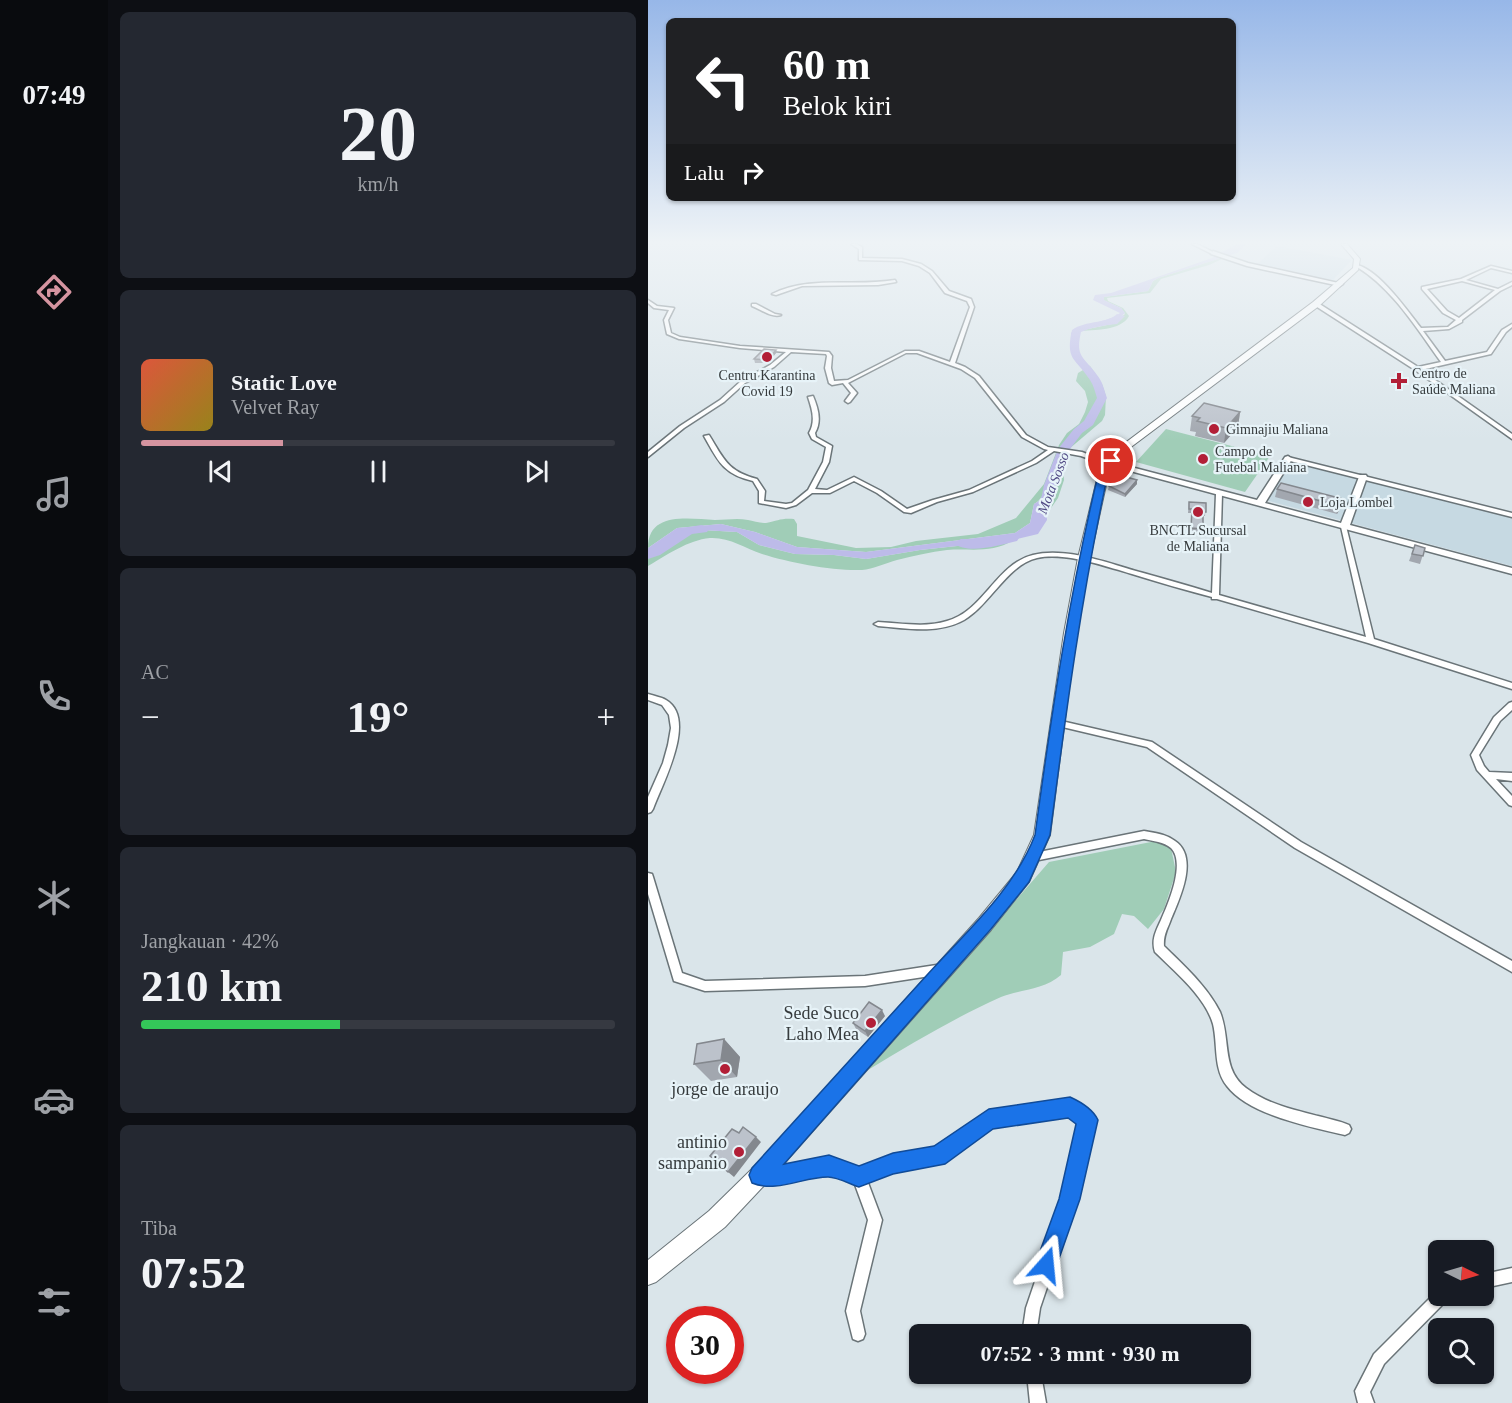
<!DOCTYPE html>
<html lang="id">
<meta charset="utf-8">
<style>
:root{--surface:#171b24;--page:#242831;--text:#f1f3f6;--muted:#9ea1a6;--line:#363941;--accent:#d594a0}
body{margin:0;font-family:"Times New Roman",serif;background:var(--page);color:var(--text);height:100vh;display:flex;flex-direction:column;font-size:22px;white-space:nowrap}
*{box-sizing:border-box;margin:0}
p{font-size:20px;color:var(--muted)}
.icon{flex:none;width:33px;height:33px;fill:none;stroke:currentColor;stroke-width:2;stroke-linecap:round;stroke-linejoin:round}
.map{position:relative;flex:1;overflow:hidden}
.sheet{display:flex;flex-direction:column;gap:12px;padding:12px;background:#0d0f14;width:540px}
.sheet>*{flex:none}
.banner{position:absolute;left:18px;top:18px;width:570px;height:183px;border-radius:9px;box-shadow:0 2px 4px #0004;background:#202124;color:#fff;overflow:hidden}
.needle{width:39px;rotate:95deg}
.buttons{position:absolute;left:780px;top:1240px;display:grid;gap:12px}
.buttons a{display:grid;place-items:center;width:66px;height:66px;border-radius:9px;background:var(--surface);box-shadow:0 2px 4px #0004;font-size:30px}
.speed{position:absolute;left:18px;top:1306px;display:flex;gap:12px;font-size:30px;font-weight:700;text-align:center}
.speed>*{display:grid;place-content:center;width:78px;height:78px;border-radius:50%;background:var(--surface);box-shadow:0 2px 4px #0004;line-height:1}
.speed .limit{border:9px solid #d22;background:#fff;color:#111}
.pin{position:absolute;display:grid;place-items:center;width:51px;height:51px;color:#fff;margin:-26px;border:3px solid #fff;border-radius:50%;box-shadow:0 2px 6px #0007}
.me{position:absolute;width:66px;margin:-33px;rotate:18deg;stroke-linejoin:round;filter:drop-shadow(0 0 4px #0008)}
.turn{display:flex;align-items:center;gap:21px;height:126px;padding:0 18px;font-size:27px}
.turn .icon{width:78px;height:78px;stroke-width:2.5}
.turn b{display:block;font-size:42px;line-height:51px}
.then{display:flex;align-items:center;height:57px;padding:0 18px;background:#0003;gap:12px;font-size:22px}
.big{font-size:45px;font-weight:700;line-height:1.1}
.sheet .widget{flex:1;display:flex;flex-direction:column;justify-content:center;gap:9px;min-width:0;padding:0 21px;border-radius:9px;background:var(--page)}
.sheet .dial{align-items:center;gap:0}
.dial b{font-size:78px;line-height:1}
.song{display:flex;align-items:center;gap:18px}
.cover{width:72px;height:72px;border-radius:9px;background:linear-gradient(135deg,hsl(10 70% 55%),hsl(50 70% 35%))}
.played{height:6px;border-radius:3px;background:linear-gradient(90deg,var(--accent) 30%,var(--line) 30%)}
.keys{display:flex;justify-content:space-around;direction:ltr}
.heat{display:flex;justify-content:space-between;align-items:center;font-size:33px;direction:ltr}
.charge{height:9px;border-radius:4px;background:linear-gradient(90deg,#34c759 42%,var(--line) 0)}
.trip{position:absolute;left:261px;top:1324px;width:342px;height:60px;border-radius:9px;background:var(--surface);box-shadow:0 2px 4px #0004;font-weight:700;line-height:60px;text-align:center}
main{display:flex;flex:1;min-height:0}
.tabs{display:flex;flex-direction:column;width:108px;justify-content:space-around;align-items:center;background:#090b0e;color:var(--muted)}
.tabs .icon{width:42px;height:42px}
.tabs .on{color:var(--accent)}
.tabs b{font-size:27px;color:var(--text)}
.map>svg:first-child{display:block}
</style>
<main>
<nav class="tabs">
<b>07:49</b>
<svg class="icon on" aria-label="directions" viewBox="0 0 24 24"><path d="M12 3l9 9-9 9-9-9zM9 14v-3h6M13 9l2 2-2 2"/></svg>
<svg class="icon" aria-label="music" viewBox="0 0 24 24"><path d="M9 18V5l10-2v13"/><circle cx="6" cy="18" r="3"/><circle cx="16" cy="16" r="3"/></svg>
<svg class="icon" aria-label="phone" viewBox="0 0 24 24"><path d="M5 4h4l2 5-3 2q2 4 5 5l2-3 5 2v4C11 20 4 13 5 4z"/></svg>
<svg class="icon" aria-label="climate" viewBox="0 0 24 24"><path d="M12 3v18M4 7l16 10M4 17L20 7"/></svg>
<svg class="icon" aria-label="car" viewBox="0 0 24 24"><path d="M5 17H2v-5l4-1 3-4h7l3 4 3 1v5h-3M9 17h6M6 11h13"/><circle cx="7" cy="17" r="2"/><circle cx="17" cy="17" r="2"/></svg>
<svg class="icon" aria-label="filters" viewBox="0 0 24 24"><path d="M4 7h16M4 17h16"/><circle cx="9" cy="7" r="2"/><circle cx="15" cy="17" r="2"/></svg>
</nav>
<section class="sheet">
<div class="widget dial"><b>20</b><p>km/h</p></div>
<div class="widget">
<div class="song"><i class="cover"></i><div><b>Static Love</b><p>Velvet Ray</p></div></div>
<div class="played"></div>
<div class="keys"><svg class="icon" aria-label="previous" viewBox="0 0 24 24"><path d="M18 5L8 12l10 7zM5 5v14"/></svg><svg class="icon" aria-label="pause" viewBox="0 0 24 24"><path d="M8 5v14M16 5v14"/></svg><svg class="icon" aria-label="next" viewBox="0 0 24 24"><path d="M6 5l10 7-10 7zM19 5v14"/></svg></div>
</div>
<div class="widget"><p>AC</p>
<div class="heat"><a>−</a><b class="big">19°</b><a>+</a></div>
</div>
<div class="widget"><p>Jangkauan · 42%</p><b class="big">210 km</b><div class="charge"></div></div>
<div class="widget"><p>Tiba</p><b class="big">07:52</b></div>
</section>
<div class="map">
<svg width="864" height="1403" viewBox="0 0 864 1403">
<rect width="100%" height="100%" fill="#dae5ea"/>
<path fill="#c6d9e2" d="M629,246L704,260L685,280L607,266Z
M641,462L864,517V566L617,500Z"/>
<path fill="#a0cdb7" d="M585,254L561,265L513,279L502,293L459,298L460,301L475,308L481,316C473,331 446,330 430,331L464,324L477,314L473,308L455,300L456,297L500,291L505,281L510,278Z
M437,364L442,366L454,384L458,396L457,415L454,421L421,449L415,465L416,480L410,498L403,508L398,505L406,482C399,489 394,500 386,504L382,523L367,533L218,552L149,547L107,532L73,524L29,528L0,548C0,511 41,519 67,520C78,520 89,518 100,520C105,521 113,523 118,523C130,521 132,518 146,519L149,524V536L208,548L243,547L268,541L330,534L368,518L396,484L411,445L419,433L431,424L437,412L440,402L437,391L428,381L430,373L435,370L440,375Z
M518,429L622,456L597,492L488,462Z
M54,530L89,532L111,545L147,554L186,555L218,559L272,550L365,540C344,554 323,548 299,550C283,552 265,556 249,560C238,563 225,569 214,570C184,571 143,563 114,554C97,548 81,537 62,538C40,540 19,555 0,566V558L28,535Z
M508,841L523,848L528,872L516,909L500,929L486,916L474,914L466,934L442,947L415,952L413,975C396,990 373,989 353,997C306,1018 263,1044 220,1070L401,862Z"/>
<path fill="#bdbbe9" d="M589,244H598L589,253L510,278L505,281L500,291L456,297V300L473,308L477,313L464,324L430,331C421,355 437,356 441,376C428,363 422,352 423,333C433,322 458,324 472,313L445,300L447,295L463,293L492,283L564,258Z
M404,478L406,482L398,505L399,520L390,534L365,540L272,550L218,559L186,555L147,554L111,545L89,532L54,530L28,535L0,558V548L29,528L73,524L107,532L149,547L218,552L367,533L382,523L386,504L391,501Z"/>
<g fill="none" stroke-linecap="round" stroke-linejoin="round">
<path fill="#bdbbe9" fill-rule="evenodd" d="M469,314L477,316L469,324L448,326L433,332C427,358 436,356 449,375C455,382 456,390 459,398L445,425L434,433L422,449L408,485L405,500L399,504L395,503L393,500L396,485L410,449L426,429L436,421L449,398C447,392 446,386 442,380C428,358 417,361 424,330C438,320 459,324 469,314Z
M54,525L61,529L59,532L44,534L12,555L0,559V550C19,540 32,527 54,525Z
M364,534L371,538L369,541C353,545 319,555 306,543L313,539L338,540Z"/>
<defs>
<path id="street" d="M203,244H208L214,247V258L254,259L273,264L284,271L301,291L323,299L326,307L307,363L317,367L331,376L378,435L400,447L434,452L454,460V462H450L433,456L406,451L388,463L325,492L289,502L263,513L256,512L229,493L206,481L182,493H164L148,505L138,508L111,503V491L105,481C75,474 70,461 56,436L61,435C76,459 79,471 109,479L117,491L116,501L138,504L144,503L160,490L175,462L178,447L164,439L161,433C168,421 164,409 160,397L165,396C170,408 174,421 167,433L168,437L184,446L181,462L167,489L179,490L206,477L233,491L259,509L285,500L321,490L384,461L400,450L396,449L374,437L327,378L313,369L269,353H258L200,383L209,393L202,402L200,403L197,401L203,393L195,383L184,385L181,383L177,368L179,356L178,354L143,352L126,367L97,383L76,402L36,428L0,457V452L32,426L72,400L93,381L122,365L138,352L92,348L31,339L19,334L16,320L21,310L6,308L0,303V300L9,306L26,308L20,320L23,333L32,337L92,346L181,352L184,356L183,368L186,381L200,380L257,351H271L302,362L322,307L319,301L297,293L282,273L271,266L254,261L211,260V249Z
M544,244H549L567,253L564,254Z
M709,265C731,270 759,310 773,328L800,327L808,320L795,313L774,289V287L813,279L843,266L864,271V273L843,268L818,280L850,289L864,282V285L852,291L814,320V322L801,329L775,331L797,361L839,352L854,330L864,324V327L858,332L843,354L773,370L864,434V439L767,370L666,305V303H670L770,367L793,362C769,329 745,289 709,267ZM814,281L847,290L811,318L799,311L779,289Z
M247,280L248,282L230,285L154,286L128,295L124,294C162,275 206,287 247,280Z
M104,304H108L127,314L133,315C124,318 114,310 104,306Z
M640,457L864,513V517L638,460L637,459Z
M571,492L574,494L571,595L718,637L693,527L696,525L698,526L726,639L864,683V689L720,643L569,599H564V597C537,590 510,582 484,574C456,566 418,552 389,558C358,565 341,608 312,622C287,634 256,628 230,626L226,624L230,622C252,623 277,628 299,621C336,611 348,564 385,555C416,547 458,562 488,571C513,578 539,585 564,593L568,494Z
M0,694C6,696 13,697 18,700C50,719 14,784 5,809L3,812L0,813V797L15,763L20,745L23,728L21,715L14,705L0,700Z
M864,702V710L852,721L831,755L836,766L841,772L864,773V781L848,779L864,796V806L861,805L829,770L823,755L846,717L861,703Z
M409,720L504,742L653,842L864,961V972L647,848L499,747L406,725L405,723L406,721Z
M496,831C507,833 518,834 527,841C551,857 532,898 523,919C520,928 515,935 516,946C536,966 559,986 572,1012C583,1039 573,1069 598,1088C619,1104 646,1110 670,1116C681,1119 692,1121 701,1125L703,1129L701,1133L697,1135C663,1127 601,1115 579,1086C565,1069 570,1044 565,1024C557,996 526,971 507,952C503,940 508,931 513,920C520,904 538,863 523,848C516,842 505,841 496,839L386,861L383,860L381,857L383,854L386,853Z
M0,873L4,874L5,877L34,973L57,981L217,976L295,964L299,965L300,969L299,973L295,974L217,986L57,991L26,981L0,894Z
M422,1101L444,1116L446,1120L429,1199L392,1308L388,1335H374L378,1308L415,1199L433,1123L420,1113L343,1125L294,1160L290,1162L245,1169L219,1180L234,1220L212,1311L217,1334L215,1339L210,1341L205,1339L198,1311L220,1220L206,1182L181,1172L145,1180L115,1181L110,1180L109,1175L110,1170L115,1169L145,1168L181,1160L211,1171L245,1157L288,1150L341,1113Z
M864,1268V1282L836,1288V1274Z
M790,1290V1296H800L798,1301L736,1364L722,1392L726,1403H710L707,1391L726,1354Z
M379,1374H393L398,1403H382Z"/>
<path id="secondary" d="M565,251L600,263L695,284L692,286L599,266L563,254Z
M640,456L644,459L617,503L693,523L711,477L712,475H718L719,477L702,525L864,568V574L460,465L464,462L609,500L637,457Z"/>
<path id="primary" d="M693,244H699L712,259L710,270L671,306L463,462H457V458L665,302L705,268L706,259Z
M457,464L462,467L442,558L428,633L402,835L381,882L343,930L125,1176L77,1227L8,1282L0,1285V1260L61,1211L111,1162L331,918L369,872L386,835L416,633L430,558L452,467Z"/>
</defs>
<use href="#street" stroke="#6a7478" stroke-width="3"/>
<use href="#secondary" stroke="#6a7478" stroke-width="3"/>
<use href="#primary" stroke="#6a7478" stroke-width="2"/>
<use href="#street" fill="#fff" fill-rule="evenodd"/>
<use href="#secondary" fill="#fff" fill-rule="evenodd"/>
<use href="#primary" fill="#fff" fill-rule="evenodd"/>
</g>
<path fill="#a2a7af" d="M128,350V353L120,363H107L106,359Z
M592,412L590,427L576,443L547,436L548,432L542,431L544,416Z
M489,480V484L477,497L460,490L461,486Z
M633,483L695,499L693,507L689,514L627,497L629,489Z
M541,502L558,503L557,516H555L554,532H543L544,513H540Z
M767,545L777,548L772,564L761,561Z
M237,1016L220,1037L208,1029L205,1023Z
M76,1039L92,1057L89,1077L63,1081L46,1064Z"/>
<path fill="#84888e" d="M128,350V353L120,363L119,360Z
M592,412L590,427L576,443L578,428Z
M489,480V484L477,497V494Z
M695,499L693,507L689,514L691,506Z
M234,1010L237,1016L220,1037L217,1031Z
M76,1039L92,1057L89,1077L73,1060Z
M108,1137L113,1142L86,1177L80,1172Z"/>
<path fill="#bcc2cb" stroke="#84888e" stroke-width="1.5" d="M116,349L128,350L119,360L106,359Z
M556,403L592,412L578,428L549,421L552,418L544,416Z
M471,475L489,480L477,494L461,486Z
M633,483L695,499L691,506L629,489Z
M541,502L558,503V512H555V529L543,528L544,509H541Z
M767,545L777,548L775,556L764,554Z
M221,1002L234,1010L217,1031L205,1023Z
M76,1039L73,1060L46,1064L49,1044Z
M95,1127L108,1137L80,1172L62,1156L84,1129L91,1133Z"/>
<linearGradient id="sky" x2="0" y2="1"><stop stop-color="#97b7e8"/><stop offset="0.55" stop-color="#eef3f6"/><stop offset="1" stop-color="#eef3f6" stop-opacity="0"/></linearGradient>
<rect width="864" height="441" fill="url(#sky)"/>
<path fill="#1a73e8" stroke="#114b97" stroke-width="1.5" d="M459,459H466L468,466L461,469C434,591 418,712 402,835L381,882L343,929L136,1164L181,1155L211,1166L245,1153L286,1146L341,1109L422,1097C433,1102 445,1109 450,1120L432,1199L406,1273L398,1277L390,1273L387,1265L411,1199L428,1124L420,1118L345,1129L297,1164L245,1174L211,1187C202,1184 189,1177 180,1177C155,1177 129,1193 104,1183L101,1175L104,1168C162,1104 221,1039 279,975C318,932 366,890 387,835C404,710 422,589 452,467L458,463Z"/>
<g fill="#b21f37" stroke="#e7f3f8" stroke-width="2">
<circle cx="119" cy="357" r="6"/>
<path d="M748 372h6v6h6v6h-6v6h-6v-6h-6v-6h6z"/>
<circle cx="566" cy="429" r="6"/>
<circle cx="555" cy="459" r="6"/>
<circle cx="660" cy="502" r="6"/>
<circle cx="550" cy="512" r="6"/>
<circle cx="223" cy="1023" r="6"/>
<circle cx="77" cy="1069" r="6"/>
<circle cx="91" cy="1152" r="6"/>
</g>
<g text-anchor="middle" stroke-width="4.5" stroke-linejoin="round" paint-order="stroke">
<g font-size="14" fill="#363b3d" stroke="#e7f3f8" text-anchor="start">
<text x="764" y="378">Centro de<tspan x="764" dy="16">Saúde Maliana</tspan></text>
<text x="119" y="380" text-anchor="middle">Centru Karantina<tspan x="119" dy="16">Covid 19</tspan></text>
<text x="578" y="434">Gimnajiu Maliana</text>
<text x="567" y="456">Campo de<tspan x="567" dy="16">Futebal Maliana</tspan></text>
<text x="672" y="507">Loja Lombel</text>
<text x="550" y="535" text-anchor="middle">BNCTL Sucursal<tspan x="550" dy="16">de Maliana</tspan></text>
</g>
<g font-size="14" font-style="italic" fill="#504984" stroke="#e7f3f8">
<text transform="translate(405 483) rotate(-69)" y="5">Mota Sosso</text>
</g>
<g font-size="18" fill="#363b3d" stroke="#e7f3f8" text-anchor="end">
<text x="211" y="1019">Sede Suco<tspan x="211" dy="21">Laho Mea</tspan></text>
<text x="77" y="1095" text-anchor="middle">jorge de araujo</text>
<text x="79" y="1148">antinio<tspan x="79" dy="21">sampanio</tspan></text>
</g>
</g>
</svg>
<div class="buttons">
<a><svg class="needle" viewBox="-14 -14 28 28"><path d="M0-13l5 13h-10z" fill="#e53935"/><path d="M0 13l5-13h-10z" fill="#9ea1a6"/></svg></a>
<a><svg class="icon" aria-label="search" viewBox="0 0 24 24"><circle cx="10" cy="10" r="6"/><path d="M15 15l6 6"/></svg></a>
</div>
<div class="speed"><div class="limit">30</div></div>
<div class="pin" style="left:463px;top:461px;background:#d93025"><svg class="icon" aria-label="arrive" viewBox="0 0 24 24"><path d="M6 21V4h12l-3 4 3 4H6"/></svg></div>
<svg class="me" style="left:398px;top:1265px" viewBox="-20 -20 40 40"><path d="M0-17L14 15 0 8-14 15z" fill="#1a73e8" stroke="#fff" stroke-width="4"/></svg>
<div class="trip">07:52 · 3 mnt · 930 m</div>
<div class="banner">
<div class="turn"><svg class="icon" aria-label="left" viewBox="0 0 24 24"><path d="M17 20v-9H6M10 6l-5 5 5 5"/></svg><div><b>60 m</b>Belok kiri</div></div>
<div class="then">Lalu<svg class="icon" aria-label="right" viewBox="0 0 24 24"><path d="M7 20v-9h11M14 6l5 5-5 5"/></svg></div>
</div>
</div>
</main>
